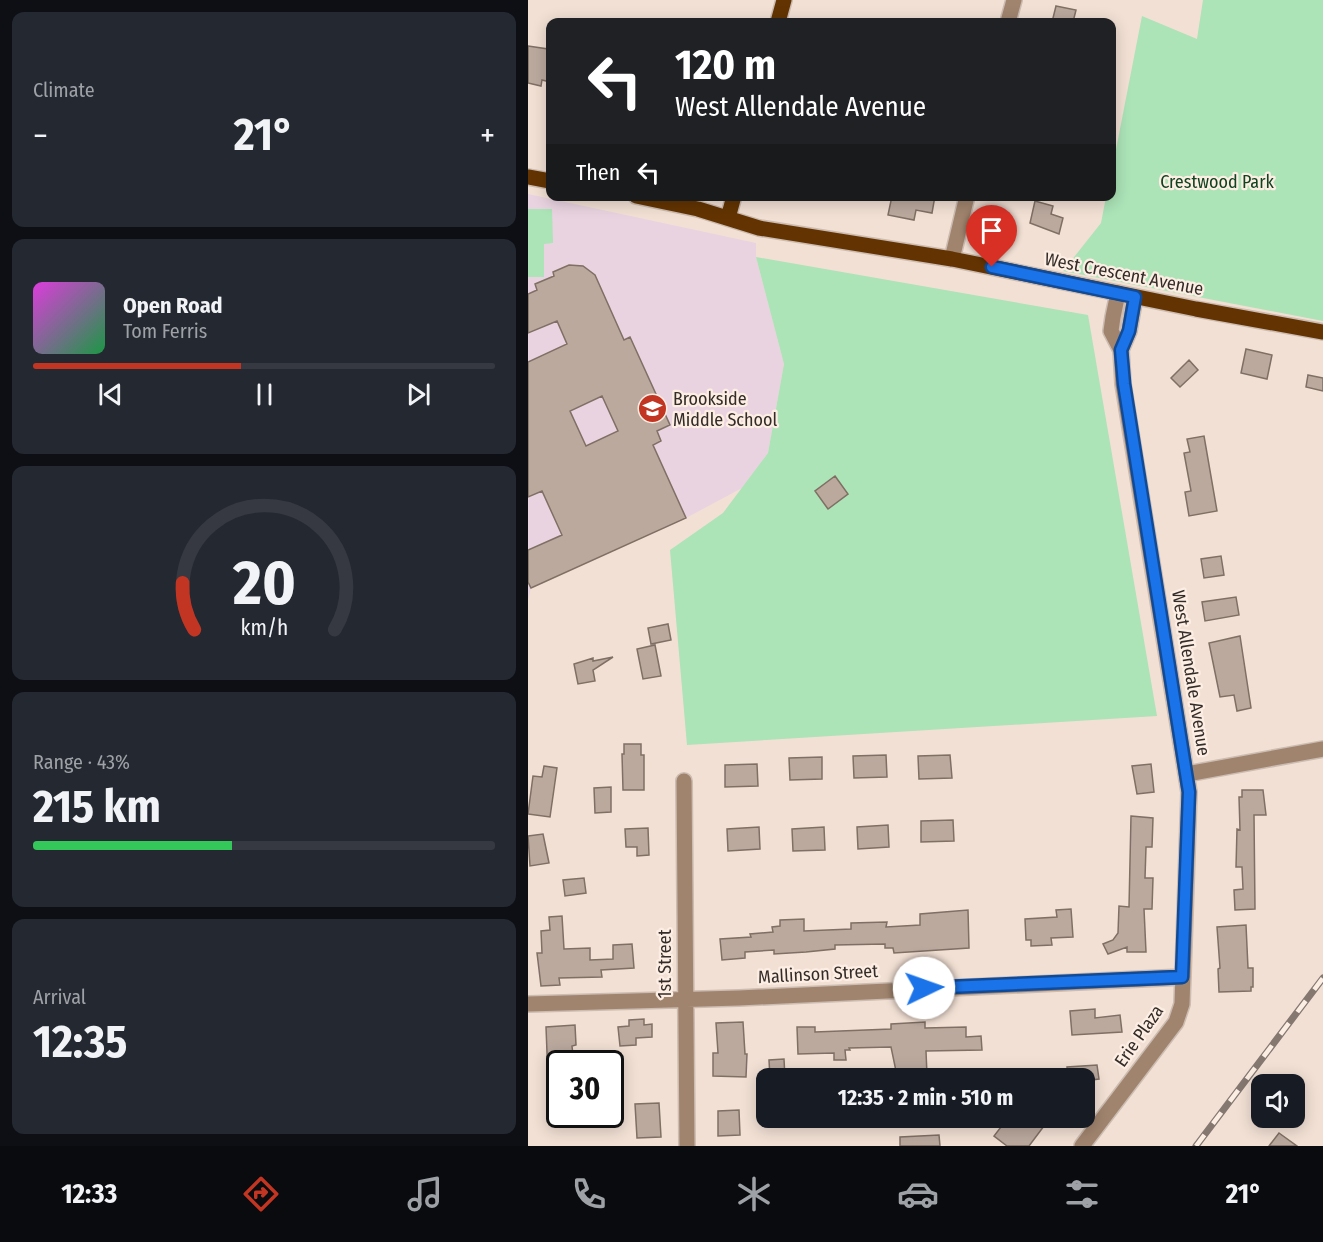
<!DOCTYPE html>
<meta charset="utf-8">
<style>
:root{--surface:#171b24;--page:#242831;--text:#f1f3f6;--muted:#9ea1a6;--line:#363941;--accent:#c13522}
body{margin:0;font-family:"Fira Sans Condensed",sans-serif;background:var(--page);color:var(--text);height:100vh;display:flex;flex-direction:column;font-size:22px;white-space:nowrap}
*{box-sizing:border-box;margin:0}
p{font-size:20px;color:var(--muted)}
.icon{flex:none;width:33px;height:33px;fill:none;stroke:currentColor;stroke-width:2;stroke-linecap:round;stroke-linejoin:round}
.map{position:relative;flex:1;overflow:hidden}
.drawer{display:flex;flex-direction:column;gap:12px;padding:12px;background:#0d0f14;width:528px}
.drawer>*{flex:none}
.banner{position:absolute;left:18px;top:18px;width:570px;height:183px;border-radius:12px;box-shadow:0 3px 15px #0003;background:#202124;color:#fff;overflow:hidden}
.tools{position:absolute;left:723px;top:1074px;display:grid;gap:12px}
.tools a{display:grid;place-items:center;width:54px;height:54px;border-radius:12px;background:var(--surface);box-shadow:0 3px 15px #0003;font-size:30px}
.speed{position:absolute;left:18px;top:1050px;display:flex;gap:12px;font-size:30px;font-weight:700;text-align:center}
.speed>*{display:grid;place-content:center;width:78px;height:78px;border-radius:50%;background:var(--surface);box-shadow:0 3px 15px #0003;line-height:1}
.speed .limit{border:3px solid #111;border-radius:9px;background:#fff;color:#111}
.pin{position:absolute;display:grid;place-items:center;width:51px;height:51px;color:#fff;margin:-62px -26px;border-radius:50% 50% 50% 0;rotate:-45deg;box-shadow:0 0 6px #0007}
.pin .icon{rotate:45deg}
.me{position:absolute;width:66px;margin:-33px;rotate:87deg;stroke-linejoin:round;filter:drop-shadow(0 0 4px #0008)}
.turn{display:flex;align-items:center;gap:21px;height:126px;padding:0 30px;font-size:27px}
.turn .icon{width:78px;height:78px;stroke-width:2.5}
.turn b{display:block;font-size:42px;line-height:51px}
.then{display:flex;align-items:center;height:57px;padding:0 30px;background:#0003;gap:12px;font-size:22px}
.big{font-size:45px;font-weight:700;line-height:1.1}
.drawer .tile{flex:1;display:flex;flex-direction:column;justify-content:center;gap:9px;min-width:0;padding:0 21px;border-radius:12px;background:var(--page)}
.drawer .dial{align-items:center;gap:0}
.dial svg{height:156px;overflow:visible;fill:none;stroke:var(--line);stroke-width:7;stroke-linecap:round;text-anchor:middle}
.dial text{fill:var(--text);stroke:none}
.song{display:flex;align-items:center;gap:18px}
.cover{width:72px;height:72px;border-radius:9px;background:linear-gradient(135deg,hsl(300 70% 55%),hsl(140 70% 35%))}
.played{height:6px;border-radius:3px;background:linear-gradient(90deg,var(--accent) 45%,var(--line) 45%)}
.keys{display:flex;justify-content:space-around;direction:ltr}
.heat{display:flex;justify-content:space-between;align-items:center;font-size:33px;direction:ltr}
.charge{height:9px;border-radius:4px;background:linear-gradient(90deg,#34c759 43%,var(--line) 0)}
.trip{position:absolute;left:228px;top:1068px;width:339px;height:60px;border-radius:12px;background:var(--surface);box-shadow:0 3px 15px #0003;font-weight:700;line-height:60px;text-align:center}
.tabs{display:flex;height:96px;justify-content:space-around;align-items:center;background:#090b0e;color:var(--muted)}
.tabs .icon{width:42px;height:42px}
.tabs .selected{color:var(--accent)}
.tabs b{font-size:27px;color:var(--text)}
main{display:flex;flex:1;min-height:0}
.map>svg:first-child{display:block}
</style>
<main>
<section class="drawer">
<div class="tile"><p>Climate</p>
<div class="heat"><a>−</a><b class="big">21°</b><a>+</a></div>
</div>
<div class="tile">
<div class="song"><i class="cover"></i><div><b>Open Road</b><p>Tom Ferris</p></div></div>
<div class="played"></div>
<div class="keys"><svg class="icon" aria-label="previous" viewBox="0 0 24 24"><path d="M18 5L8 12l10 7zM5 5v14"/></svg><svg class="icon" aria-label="pause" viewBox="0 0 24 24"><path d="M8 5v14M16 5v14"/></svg><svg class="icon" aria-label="next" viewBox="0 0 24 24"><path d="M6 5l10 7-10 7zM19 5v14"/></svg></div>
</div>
<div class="tile dial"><svg viewBox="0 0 100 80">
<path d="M14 69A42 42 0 1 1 86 69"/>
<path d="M14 69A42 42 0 0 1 8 45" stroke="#c13522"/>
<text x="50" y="56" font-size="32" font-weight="700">20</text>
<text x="50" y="72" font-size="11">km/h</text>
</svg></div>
<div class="tile"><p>Range · 43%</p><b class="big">215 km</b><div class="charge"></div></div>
<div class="tile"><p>Arrival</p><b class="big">12:35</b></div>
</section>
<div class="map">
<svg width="795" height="1146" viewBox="0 0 795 1146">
<rect width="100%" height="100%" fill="#f2e0d4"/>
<path fill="#e9d3e0" d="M0,194L228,243V257L256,364L240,453L214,488L158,518L3,588L0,600Z"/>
<path fill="#ace3b7" d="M675,0H795V321L535,271L573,223L578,197L584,196V170L614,16L669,39Z
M0,209H24L25,243L16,244V277H0Z
M228,257L560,315L629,716L159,745L142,550L195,513L240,453L256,364Z"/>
<path fill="#bba99e" stroke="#7f6f64" stroke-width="1.5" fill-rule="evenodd" d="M528,6L548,10L545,22H524Z
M0,46L20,49L19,56L22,57V82L14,80L13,86L0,83Z
M364,196H407L404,213L388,210L386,220L360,215Z
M507,201L525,206L523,214L535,218L531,234L502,223Z
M41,265L55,266L67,275L96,340L102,337L142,425L129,431L133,441L125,445L158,518L3,588L0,582V550L34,535L14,491L0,497V362L39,344L29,321L0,333V294L9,290L7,284L26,276L25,272ZM74,396L90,431L58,446L42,411Z
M718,349L744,355L739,379L713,373Z
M661,360L670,370L652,387L643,378Z
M780,375L795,378V391L778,387Z
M676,436L689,511L661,516L657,492L663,491L656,453L662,452L659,439Z
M307,476L320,494L300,509L287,491Z
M693,556L696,575L676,578L673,559Z
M708,597L711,615L677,621L674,602Z
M140,624L143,640L123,644L120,628Z
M712,636L723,708L709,711L706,695L692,697L681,643Z
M127,645L133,676L115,679L109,649Z
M85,657L65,670L67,681L50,684L46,664L65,658V661Z
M96,744H113V755H116V790H95L94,754H96Z
M358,755L359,777L326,778L325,756Z
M422,755L424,778L391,779L390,756Z
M294,757V779L262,780L261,758Z
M229,764L230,786L197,787V765Z
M623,764L626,792L609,794L604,766Z
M16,766L29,768L22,817L0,814L5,776L14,777Z
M83,787V812L67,813L66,788Z
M714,790H735L738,815H726L727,909L707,910L706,890L715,889L714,867H708L709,829L712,830L711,797H714Z
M603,816L625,818L624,847H618L617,878H625L624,909H616L618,952H599V947L580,954L575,944L585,940L590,933L591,906L601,907Z
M425,820L426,841L393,842V821Z
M360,825L361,847L330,849L329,827Z
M231,827L232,849L200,851L199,829Z
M296,827L297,850L265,851L264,829Z
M120,828L121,855L109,856V847H98L97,829Z
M15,834L21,863L2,866L0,836Z
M56,878L58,893L37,896L35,880Z
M543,909L545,937L523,938L524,945L503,946V940H498L497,919L529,917L528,910Z
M440,910L441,948L366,953L365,948H357V944L307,945V949L278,952L246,954V950L217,952V958L194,960L192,939L223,937L222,934L245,932L244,927L252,926V920L276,919V931L323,929V923L359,922L358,927L392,925V914Z
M34,916L36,949L62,948V960L85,959V945L104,944L106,968L73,970L74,977L31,978L32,985L13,986L9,953H14L13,931L22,930L21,917Z
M718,925L720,968H725V987H723V991L691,992L690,969L692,968L689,927Z
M567,1009V1018L592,1015L594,1032L544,1035L542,1011Z
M116,1019V1025L124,1024V1037L108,1038V1045L92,1046L90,1027L101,1026V1020Z
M215,1022L217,1054H219L218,1077L185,1076V1053H190L188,1023Z
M397,1022V1028L438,1027V1037L453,1036L454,1050L398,1051L399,1075L383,1076L382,1073L372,1074L368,1071L363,1047L321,1048L322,1050H317L318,1060H306V1053L270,1054L269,1027H287V1032L363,1029V1024Z
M47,1025L48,1045L44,1046L46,1064H32V1105H23L21,1104L18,1027Z
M256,1059L257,1078H242L241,1060Z
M569,1065L571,1079L556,1081V1078H540L539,1067Z
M131,1103L133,1137L109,1138L107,1104Z
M211,1110L212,1135L190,1136V1111Z
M460,1118H522L501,1146H479L466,1136L473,1127Z
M751,1133L769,1146H741Z
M411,1135L412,1146H372V1137Z"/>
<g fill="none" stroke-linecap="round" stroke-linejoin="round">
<defs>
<path id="minor" d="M480,22L486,0
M424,259L439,196
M590,293L585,317L583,331L593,350
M659,774L795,749
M156,781L159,1146
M0,1004L211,998L655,977
M554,1146L648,1022L654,1004L661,792L595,384L593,350L601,331L607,297"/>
<path id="major" d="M250,22L256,0
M0,177L22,181
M108,196L170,209L231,228L424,259L668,309L795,332
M200,218L206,196"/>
</defs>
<use href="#minor" stroke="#ccbcb2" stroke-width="18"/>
<use href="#major" stroke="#ccbcb2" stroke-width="18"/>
<use href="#minor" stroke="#a0846e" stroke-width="15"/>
<use href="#major" stroke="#633402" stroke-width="15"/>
<defs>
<path id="rail" d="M668,1146L795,978"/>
</defs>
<use href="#rail" stroke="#847871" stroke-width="7"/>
<use href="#rail" stroke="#fdeee4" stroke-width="4.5" stroke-dasharray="14" stroke-linecap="butt"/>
</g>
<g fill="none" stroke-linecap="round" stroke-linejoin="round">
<defs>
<path id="route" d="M396,988L654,977L661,792L596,384L593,350L601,331L607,297L464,267"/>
</defs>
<use href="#route" stroke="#114b97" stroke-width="15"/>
<use href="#route" stroke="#1a73e8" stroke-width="10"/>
</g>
<defs>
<symbol id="school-disc" viewBox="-11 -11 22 22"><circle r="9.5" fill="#c13522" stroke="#fdeee4"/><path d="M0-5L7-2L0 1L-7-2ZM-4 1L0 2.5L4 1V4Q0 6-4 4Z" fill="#fff"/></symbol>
</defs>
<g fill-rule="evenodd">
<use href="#school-disc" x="108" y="392" width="33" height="33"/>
</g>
<g text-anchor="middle" stroke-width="4.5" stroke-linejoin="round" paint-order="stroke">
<g font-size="18" fill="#0f4320" stroke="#fdeee4">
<text x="689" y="188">Crestwood Park</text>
</g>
<g font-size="18" fill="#332c28" stroke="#fdeee4">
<text transform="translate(596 274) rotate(11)" y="6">West Crescent Avenue</text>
<text transform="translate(663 673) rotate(81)" y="6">West Allendale Avenue</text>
<text transform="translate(137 964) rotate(-90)" y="6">1st Street</text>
<text transform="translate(290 974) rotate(-3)" y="6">Mallinson Street</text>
<text transform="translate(611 1036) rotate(-55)" y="6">Erie Plaza</text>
</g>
<g font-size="18" fill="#332c28" stroke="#fdeee4" text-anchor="start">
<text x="145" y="405">Brookside<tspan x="145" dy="21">Middle School</tspan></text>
</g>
</g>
</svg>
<div class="tools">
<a><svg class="icon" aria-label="sound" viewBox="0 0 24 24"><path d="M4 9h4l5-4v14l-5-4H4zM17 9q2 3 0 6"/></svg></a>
</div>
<div class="speed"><div class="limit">30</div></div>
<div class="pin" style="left:464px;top:267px;background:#d93025"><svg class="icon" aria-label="arrive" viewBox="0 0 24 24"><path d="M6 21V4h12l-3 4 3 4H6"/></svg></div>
<svg class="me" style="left:396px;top:988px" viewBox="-20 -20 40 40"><circle r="19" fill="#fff"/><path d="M0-13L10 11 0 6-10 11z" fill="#1a73e8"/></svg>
<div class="trip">12:35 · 2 min · 510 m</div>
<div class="banner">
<div class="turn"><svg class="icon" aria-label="left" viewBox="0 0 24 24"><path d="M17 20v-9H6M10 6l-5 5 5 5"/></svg><div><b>120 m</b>West Allendale Avenue</div></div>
<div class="then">Then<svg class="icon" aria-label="left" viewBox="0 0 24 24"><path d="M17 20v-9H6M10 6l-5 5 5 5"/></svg></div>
</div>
</div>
</main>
<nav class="tabs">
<b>12:33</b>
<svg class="icon selected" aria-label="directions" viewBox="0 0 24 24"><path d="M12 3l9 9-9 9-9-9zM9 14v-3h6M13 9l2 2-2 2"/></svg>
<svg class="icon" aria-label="music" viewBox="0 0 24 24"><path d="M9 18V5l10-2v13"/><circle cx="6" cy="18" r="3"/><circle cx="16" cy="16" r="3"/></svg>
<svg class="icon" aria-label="phone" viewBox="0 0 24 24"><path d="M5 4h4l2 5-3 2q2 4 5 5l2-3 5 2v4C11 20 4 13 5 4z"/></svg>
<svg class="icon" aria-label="climate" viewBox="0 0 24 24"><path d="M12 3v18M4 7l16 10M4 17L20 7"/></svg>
<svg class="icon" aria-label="car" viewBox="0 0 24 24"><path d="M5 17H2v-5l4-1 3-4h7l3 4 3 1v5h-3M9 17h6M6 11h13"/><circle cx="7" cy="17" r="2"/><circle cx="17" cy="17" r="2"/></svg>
<svg class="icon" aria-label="filters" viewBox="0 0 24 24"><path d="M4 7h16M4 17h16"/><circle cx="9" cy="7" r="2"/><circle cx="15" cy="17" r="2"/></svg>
<b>21°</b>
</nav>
